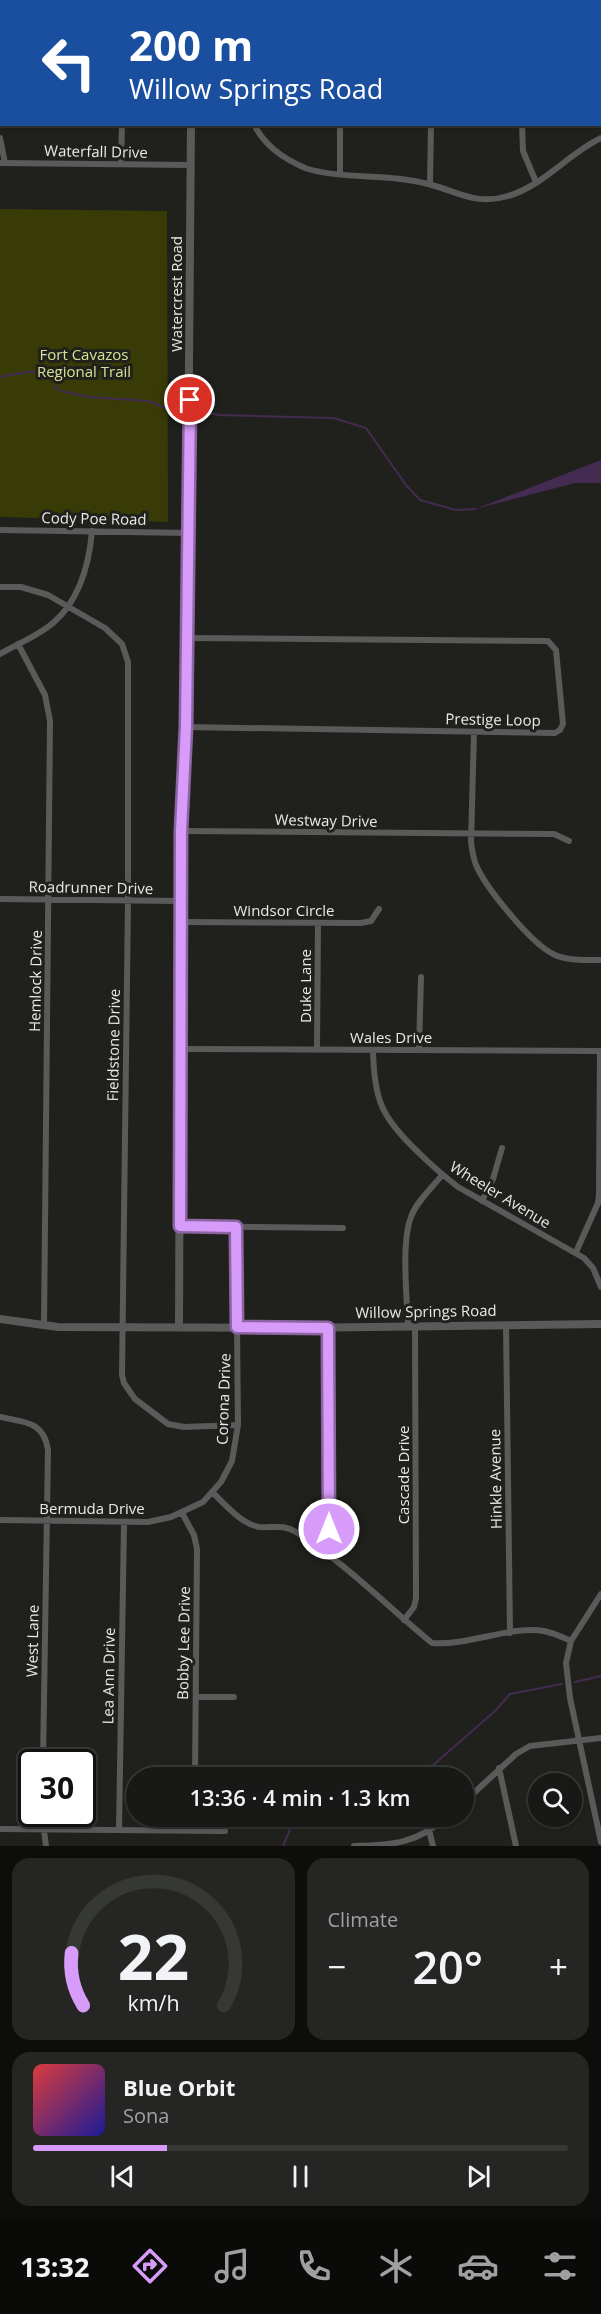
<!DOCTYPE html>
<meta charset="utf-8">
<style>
:root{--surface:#181916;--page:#252623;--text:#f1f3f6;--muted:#9fa0a1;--line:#363835;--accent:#d79bf9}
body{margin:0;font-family:"Open Sans",sans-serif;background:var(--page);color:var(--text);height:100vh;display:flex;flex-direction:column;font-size:22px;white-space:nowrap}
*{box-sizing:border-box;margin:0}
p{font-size:20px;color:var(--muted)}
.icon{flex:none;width:33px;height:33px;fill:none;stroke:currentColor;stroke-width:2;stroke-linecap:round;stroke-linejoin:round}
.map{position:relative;height:1846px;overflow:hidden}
.side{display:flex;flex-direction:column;gap:12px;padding:12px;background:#0d0e0c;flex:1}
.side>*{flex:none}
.guide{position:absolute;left:0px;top:0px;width:602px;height:126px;box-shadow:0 2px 4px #0004,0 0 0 2px var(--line);background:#1a4fa0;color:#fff;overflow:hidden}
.tools{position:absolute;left:528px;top:1773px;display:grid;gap:12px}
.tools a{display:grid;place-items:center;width:54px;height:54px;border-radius:50%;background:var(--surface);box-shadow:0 2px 4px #0004,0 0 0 2px var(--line);font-size:30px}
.speed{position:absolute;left:18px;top:1749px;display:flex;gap:12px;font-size:30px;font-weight:700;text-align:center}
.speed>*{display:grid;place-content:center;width:78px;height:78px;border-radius:50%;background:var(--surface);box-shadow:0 2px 4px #0004,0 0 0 2px var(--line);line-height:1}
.speed .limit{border:3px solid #111;border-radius:9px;background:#fff;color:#111}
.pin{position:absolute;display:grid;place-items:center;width:51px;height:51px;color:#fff;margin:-26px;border:3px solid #fff;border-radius:50%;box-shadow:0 2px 6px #0007}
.me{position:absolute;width:66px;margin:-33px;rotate:0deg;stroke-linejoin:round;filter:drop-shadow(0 0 4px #0008)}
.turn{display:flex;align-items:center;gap:21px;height:126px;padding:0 30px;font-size:27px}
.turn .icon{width:78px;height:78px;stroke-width:2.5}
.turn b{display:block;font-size:42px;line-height:51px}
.big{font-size:45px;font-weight:600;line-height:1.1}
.side .card{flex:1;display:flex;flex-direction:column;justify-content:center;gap:9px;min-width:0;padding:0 21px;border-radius:18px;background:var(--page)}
.side .dial{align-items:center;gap:0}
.dial svg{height:156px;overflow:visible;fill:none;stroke:var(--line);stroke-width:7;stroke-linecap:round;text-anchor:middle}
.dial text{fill:var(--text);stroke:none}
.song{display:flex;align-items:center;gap:18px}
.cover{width:72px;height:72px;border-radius:9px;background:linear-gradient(135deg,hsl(0 70% 55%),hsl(240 70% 35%))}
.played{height:6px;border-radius:3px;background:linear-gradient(90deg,var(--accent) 25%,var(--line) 25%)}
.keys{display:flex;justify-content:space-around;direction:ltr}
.heat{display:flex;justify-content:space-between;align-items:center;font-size:33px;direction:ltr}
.side .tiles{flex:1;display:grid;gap:12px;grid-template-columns:1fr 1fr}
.card:last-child{grid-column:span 2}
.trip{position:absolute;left:126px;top:1767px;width:348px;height:60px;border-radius:30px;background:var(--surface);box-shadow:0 2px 4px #0004,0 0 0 2px var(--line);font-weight:600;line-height:60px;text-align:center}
.tab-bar{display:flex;height:96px;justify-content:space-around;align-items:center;background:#0a0a09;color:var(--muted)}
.tab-bar .icon{width:42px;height:42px}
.tab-bar .on{color:var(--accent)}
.tab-bar b{font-size:27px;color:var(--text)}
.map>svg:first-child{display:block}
</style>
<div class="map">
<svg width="601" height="1846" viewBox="0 0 601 1846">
<rect width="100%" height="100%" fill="#20211d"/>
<path fill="#383b06" d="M0,209L167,211L168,522L0,517Z"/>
<path fill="#442b51" d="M601,460V483H575L475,509Z"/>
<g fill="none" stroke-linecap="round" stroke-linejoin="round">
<path stroke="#442b51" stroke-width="2" d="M0,377C18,374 36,368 54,375L56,388L60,391L89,397L149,401L163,407L185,409
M191,409L219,415L333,418L366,428L406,485L420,500L456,510L476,509
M575,1682L601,1676
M388,1778L423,1774L496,1710L510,1694L562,1684
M283,1846L296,1816"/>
<path stroke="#5b5a5b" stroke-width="6" d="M67,0L68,2
M190,1L468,2
M522,2V0
M600,41L601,40
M254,124C264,146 284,159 305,168C342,180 388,173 428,184C457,191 476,206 508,196C543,186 568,154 601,138
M522,124L523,151L536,182
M0,138L5,163
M0,163L191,165
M121,164L122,124
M340,173V124
M430,184L431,124
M0,530L189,533
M0,587H21L48,595L105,628L122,644L128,662V901L122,1375L124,1383L135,1399L168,1424L184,1427L238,1425
M18,644L45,695L50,721L44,1326
M0,654C17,644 38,636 53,623C80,600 89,565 92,531
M186,727L555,733L560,730L563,724L556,650L548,641L187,638
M474,732L471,842C472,850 473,857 476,865C486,888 532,945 555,955C569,961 586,960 601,960
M181,831L554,834L569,841
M0,899L181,901
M182,922L361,923L371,921L379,909
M180,1049L601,1051
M419,1049L421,977
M317,1050L318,923
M373,1050C374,1101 382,1118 419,1153C431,1165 444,1176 458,1187L584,1258L593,1268L601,1287
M482,1201L493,1179L502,1148
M180,1226L343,1228
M576,1252L598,1203L599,1195L600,1051
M506,1325L510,1633
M408,1326C407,1297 401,1243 411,1217C416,1202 432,1188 442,1175
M0,1417C24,1422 44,1421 48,1450L43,1762
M212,1492C225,1504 242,1525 260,1527C274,1528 283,1524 296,1532C345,1563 387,1606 432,1643C468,1646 512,1625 544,1631C554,1633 562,1637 571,1641
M182,1513L194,1535L197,1549L195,1778
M0,1520L148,1522L171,1517L203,1502L221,1482L232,1461L238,1425L236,1227
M321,1548L329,1529L328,1328
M601,1594L571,1641L566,1663L570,1698L601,1842
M404,1620L414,1607L416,1598L415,1326
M196,1697H234
M499,1768L516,1846
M464,1802L516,1754L530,1746L601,1738
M42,1814L46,1846
M0,1829L225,1831
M119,1830L124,1523
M429,1830L433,1846
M194,1831V1816
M354,1846C392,1845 418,1844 447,1816"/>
<path stroke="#5b5a5b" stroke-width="8" d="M190,2V0
M0,1319L58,1327L292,1328L601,1324
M179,1327L181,831L186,727L191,124"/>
</g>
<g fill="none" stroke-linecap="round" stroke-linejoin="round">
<defs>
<path id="route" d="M190,400L186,727L181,831L180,1226L236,1227L237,1327L328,1328L329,1529"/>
</defs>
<use href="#route" stroke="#8c65a2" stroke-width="15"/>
<use href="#route" stroke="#d79bf9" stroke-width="10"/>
</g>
<g text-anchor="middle" stroke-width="6" stroke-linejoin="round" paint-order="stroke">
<g font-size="15" fill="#e9e9e7" stroke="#20211d">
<text transform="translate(96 152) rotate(1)" y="5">Waterfall Drive</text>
<text transform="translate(177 294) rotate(-90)" y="5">Watercrest Road</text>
<text transform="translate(94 519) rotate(1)" y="5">Cody Poe Road</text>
<text transform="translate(493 720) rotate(1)" y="5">Prestige Loop</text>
<text transform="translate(326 821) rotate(1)" y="5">Westway Drive</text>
<text transform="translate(91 888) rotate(1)" y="5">Roadrunner Drive</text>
<text x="284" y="916">Windsor Circle</text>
<text transform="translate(36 981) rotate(-89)" y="5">Hemlock Drive</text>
<text transform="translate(306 986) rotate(-90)" y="5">Duke Lane</text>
<text x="391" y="1043">Wales Drive</text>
<text transform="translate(114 1045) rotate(-89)" y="5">Fieldstone Drive</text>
<text transform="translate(500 1195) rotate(31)" y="5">Wheeler Avenue</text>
<text transform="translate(426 1312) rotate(-1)" y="5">Willow Springs Road</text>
<text transform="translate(224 1399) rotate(-88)" y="5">Corona Drive</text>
<text transform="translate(404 1475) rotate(-90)" y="5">Cascade Drive</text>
<text transform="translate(496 1479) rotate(-91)" y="5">Hinkle Avenue</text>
<text x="92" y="1514">Bermuda Drive</text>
<text transform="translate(33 1641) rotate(-89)" y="5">West Lane</text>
<text transform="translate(184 1643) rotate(-89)" y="5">Bobby Lee Drive</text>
<text transform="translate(109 1676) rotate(-89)" y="5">Lea Ann Drive</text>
</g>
<g font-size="15" fill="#d8e091" stroke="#20211d">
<text x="84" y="360">Fort Cavazos<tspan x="84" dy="17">Regional Trail</tspan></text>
</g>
</g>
</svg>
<div class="tools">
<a><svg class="icon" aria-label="search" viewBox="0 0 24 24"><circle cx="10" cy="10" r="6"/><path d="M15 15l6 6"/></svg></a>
</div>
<div class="speed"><div class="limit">30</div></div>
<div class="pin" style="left:190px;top:400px;background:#d93025"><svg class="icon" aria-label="arrive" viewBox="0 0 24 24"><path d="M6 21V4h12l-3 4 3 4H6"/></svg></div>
<svg class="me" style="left:329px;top:1529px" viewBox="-20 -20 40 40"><circle r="17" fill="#d79bf9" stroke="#fff" stroke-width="3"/><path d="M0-11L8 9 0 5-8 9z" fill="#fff"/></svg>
<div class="trip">13:36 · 4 min · 1.3 km</div>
<div class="guide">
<div class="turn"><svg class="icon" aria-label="left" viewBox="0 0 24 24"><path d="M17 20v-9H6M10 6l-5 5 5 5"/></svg><div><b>200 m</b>Willow Springs Road</div></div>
</div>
</div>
<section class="side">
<div class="tiles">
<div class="card dial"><svg viewBox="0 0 100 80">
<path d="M14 69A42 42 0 1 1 86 69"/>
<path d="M14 69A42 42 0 0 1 8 42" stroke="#d79bf9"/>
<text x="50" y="56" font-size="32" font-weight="700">22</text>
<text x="50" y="72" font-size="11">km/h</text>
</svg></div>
<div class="card"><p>Climate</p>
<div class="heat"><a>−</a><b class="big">20°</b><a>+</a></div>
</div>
<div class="card">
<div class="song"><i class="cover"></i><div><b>Blue Orbit</b><p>Sona</p></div></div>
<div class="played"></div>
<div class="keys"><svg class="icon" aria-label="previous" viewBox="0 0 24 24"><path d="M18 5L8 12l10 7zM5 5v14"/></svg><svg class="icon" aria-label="pause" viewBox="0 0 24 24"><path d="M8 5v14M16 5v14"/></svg><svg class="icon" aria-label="next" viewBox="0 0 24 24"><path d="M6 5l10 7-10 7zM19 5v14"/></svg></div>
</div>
</div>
</section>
<nav class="tab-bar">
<b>13:32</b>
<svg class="icon on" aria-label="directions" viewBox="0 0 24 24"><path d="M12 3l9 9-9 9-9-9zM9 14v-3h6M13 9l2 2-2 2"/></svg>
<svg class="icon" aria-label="music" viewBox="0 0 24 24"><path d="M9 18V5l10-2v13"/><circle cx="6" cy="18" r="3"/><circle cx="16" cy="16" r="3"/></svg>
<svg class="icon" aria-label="phone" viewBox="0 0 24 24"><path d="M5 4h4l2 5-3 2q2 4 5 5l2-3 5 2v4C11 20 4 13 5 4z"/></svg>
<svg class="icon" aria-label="climate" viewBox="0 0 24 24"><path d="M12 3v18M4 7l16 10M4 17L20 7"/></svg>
<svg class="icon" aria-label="car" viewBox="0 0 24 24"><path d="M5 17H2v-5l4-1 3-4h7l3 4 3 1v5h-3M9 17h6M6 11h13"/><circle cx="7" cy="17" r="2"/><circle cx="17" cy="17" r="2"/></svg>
<svg class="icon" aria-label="filters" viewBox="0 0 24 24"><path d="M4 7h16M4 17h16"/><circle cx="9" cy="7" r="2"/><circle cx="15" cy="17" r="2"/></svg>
</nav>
